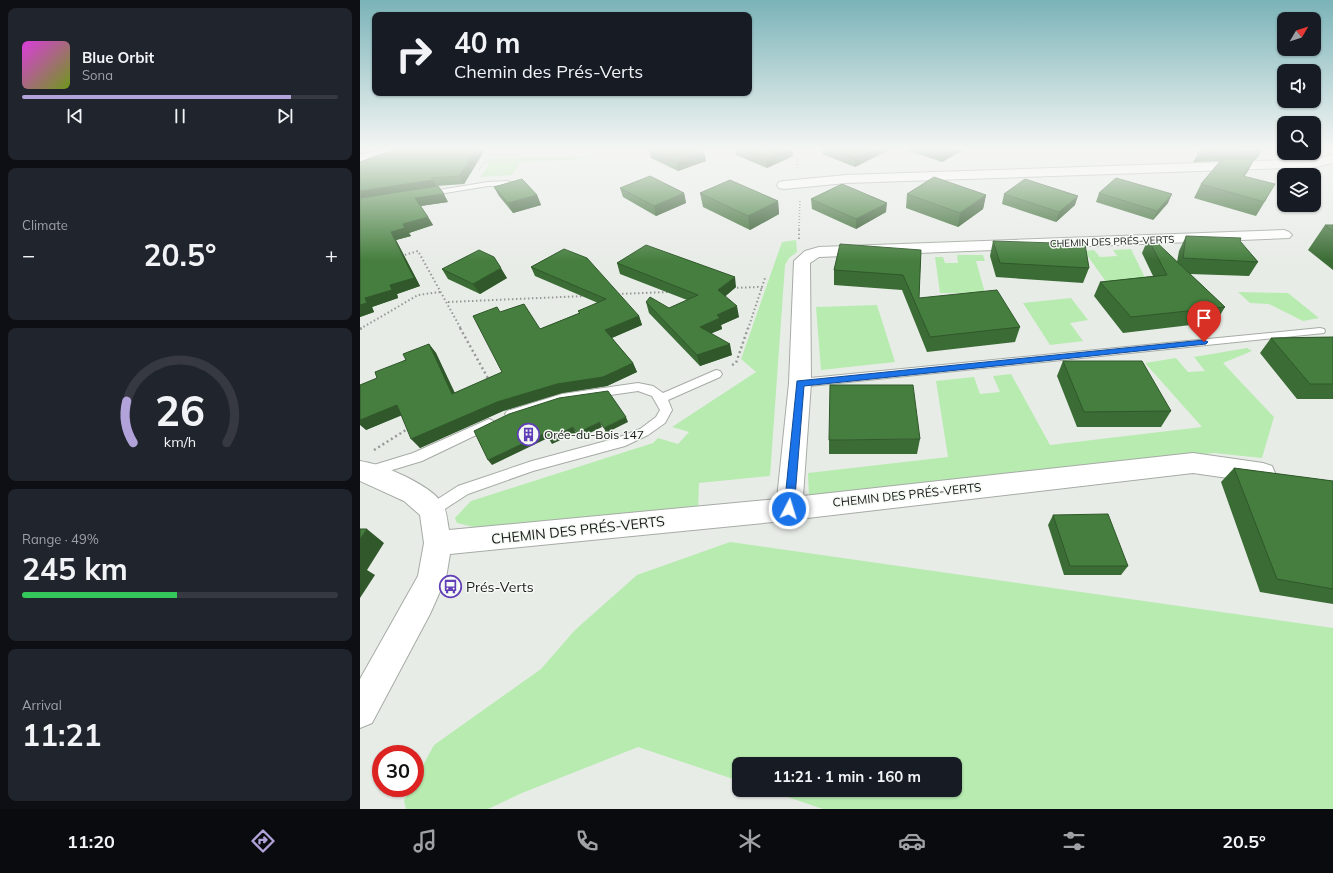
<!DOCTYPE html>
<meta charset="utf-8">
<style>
:root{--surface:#171b24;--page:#20242c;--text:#f1f3f6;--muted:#9ea1a6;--line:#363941;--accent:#b1a2da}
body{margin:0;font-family:Mulish,sans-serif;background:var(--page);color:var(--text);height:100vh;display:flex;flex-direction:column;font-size:15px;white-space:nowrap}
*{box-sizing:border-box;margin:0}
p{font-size:13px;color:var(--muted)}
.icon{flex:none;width:22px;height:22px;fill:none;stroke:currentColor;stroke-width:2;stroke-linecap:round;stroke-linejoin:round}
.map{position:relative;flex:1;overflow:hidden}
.drawer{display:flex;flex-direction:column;gap:8px;padding:8px;background:#0d0f14;width:360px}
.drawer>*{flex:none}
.banner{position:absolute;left:12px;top:12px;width:380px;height:84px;border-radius:8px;box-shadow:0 1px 3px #0004;background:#171b24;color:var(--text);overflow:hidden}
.needle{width:26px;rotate:51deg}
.tools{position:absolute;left:917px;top:12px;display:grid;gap:8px}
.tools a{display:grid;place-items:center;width:44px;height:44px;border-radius:8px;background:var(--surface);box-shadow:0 1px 3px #0004;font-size:20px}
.speed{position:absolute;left:12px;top:745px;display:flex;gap:8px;font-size:20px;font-weight:700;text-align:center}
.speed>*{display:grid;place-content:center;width:52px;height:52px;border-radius:50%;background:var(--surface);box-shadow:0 1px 3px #0004;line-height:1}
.speed .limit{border:6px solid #d22;background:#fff;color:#111}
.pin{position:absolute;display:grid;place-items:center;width:34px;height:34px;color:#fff;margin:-41px -17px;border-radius:50% 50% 50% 0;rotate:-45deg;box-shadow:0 0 4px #0007}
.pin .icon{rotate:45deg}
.me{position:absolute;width:44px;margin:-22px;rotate:5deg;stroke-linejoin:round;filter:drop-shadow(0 0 3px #0008)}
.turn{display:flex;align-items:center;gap:14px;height:84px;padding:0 16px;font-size:18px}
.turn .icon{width:52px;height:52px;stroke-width:2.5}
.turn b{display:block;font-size:28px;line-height:34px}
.big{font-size:30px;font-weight:700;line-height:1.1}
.drawer .widget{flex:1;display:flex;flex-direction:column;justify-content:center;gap:6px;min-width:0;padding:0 14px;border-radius:8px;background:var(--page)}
.drawer .dial{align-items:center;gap:0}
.dial svg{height:104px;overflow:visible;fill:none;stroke:var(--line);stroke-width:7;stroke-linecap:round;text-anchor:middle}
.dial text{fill:var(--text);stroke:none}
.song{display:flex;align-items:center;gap:12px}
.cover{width:48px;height:48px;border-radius:6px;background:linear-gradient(135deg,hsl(300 70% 55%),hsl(80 70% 35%))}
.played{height:4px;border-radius:2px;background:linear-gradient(90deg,var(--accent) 85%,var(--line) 85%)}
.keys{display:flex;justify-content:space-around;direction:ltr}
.heat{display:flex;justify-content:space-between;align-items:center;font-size:22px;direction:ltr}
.charge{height:6px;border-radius:3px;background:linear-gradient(90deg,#34c759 49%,var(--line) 0)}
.trip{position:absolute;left:372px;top:757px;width:230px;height:40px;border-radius:8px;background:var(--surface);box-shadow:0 1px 3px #0004;font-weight:700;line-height:40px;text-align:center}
.dock{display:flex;height:64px;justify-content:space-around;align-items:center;background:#090b0e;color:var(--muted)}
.dock .icon{width:28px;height:28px}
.dock .selected{color:var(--accent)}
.dock b{font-size:18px;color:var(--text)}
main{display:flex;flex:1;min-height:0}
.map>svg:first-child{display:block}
</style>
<main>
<section class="drawer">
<div class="widget">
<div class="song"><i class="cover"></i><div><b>Blue Orbit</b><p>Sona</p></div></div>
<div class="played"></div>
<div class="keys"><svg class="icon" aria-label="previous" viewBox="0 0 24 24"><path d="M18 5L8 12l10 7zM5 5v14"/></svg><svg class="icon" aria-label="pause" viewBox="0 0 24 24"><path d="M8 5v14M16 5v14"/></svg><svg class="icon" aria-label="next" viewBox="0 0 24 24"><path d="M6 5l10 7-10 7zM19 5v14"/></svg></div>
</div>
<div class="widget"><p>Climate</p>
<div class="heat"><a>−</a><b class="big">20.5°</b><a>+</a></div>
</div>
<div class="widget dial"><svg viewBox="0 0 100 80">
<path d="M14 69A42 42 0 1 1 86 69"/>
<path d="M14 69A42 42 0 0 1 9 37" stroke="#b1a2da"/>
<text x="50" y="56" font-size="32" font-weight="700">26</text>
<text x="50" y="72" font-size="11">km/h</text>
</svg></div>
<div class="widget"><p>Range · 49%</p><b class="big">245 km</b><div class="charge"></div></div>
<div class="widget"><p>Arrival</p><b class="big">11:21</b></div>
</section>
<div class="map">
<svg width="973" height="809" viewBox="0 0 973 809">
<rect width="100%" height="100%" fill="#e8ece7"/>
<path fill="#b7ebb0" d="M228,156L226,159L161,162L152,175L120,177L130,164H126L130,158Z
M436,240L437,252L429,258L425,265L410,476L339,483L338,511L118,528L97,523L95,518L111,501L293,443L298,438L318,444L329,432L312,427L396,372L381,359L422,242Z
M771,249L790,288L752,290L724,251L734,250L740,257L757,256L753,250Z
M597,255H623L625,261H616L625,293H580L575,257H583L585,263H598Z
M878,292L928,293L959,318L943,321L909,304L890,303Z
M711,298L728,320L710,323L723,341L690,345L663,303Z
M517,305L535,362L461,370L456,307Z
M887,348L892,351L863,363L914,417L902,458L854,453L449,498L448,473L588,457L576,381L614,377L620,394L640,392L633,376L651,374L690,445L842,427L785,363L816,358L828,372L845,371L834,357Z
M370,542L973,628V809H463L407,790H595V764H379V781L278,747L162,793L128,809H46L44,800L51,788H55V780L74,745L181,669L215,630L277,575Z"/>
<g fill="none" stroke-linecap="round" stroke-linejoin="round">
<defs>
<path id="lane" d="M148,181L152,183L151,185L128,186L67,196L63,194L67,192L128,182Z
M960,328L964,329L965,331L964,333L440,387L434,383L440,379Z
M356,370L360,371L362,374L360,377L308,400L312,410L305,423L288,435L265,446L173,471L108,494L77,514L72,516L67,514L65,510L67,506L98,486L172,461L257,438L280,429L296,417L300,410L292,396L278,391L202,402L151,419L147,417L145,414L147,411L202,394L278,383L293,386L303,393Z
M129,419L133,421L135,424L133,427L62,461L9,477L4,476L2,472L4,468L53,453Z"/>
<path id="street" d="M25,148H45L43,151L0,163V155Z
M973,155V163L956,167L486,183L424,189L419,188L417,185L419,182L424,181L486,175L956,159Z
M924,230L929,232L932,235L929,238L459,257L450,263L451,383L443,496L833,453L903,463L912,466L915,473L912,480L903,483L833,473L413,522L90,554L86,578L70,614L12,723L0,728V679L58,576L64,543L60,515L44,501L0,481V461C22,464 69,484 82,503C87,510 87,521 89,530L417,499L429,383L434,261L445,251L459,247Z"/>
</defs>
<use href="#lane" stroke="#a6aba6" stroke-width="2"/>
<use href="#street" stroke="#a6aba6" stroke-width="2"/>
<path stroke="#959895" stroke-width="1.5" stroke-dasharray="1 2" stroke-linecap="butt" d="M768,148L773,152
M129,155H163
M118,158L127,157
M437,168L438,148
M119,170L135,148
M439,229L440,200"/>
<path stroke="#959895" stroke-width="2" stroke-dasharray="1.5 2.5" stroke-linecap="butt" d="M439,239V228
M41,256L58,251L101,329
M373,288L398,287L403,289
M258,294L308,292
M88,302L225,296
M0,329L58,295L80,292
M388,329L405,278"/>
<path stroke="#959895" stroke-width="2.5" stroke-dasharray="2 3" stroke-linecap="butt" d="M100,328L129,380
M0,329L2,328
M372,365L376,363L388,328
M14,450L49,428"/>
<use href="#lane" fill="#fff" fill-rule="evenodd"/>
<use href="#street" fill="#fff" fill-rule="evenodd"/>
</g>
<path fill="#3b6c35" d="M45,148H126L104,184L76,186L88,202L61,206L73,225L49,233L51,236L36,240L60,286L37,294L38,298L12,307L14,312L0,317Z
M375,148H432L433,156L407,168L376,155Z
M462,148H533L495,167L462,154Z
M540,148H607L582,162Z
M842,148H904L896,160H894L884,176L907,198L896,216L834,198L841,184L861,161L833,162L838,153Z
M289,149L344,152L346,161L318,171L291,158Z
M134,187L177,195L181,205L153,213L139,196Z
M260,188L324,193L326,203L296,216L263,197Z
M340,193L418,201L419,214L390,230L343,207Z
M739,193L808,203L793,220L736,202Z
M547,194L626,195L623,209L598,227L546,208Z
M644,194L715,205L696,222L642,204Z
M451,199L526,212L496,229L452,209Z
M965,225H973V270L948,250Z
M826,236L880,241L898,262L889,276L830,274L865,307L856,322L763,333L734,296L740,282L793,276L782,253L788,239L817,262L819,251Z
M633,241L729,268L723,283L636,277L630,256Z
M204,249L279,316L282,325L252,338L273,363L277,372L247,386L202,393L143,411L60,448L41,415L6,430L17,378L69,344L76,353L95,393L142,372L140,312L180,329L219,313L218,311L238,303L175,276L171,267Z
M561,250L559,298L660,327L655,342L567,352L542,290L474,285V270Z
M257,263L376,287L365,296L379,317L361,325L362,329L351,333L372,355L340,366L289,313L286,302L309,308L327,300L260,274Z
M82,269L147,278L120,294L88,279Z
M973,337V399H937L900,353L911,338Z
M703,361L811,411L801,427H717L697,376Z
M560,439L557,454H469V440Z
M874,468L973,481V604L900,592L861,482Z
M693,515L768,566L761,575H704L688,525Z"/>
<path fill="#30582b" d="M118,148H126L104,184L99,176Z
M431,148H432L433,156L407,168L406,159Z
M516,148H533L495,167V158Z
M593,148H607L582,162L583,153Z
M903,148H904L896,160L901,151Z
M344,152L346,161L318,171L316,162Z
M895,158L888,171L876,189L883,176Z
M73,180L77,188L0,200V191Z
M324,193L326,203L296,216L294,206Z
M84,194L88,202L60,206L55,198Z
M812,194L808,203L793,220L797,211Z
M177,195L181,205L153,213L148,203Z
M626,195L623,209L598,227L600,213Z
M718,196L715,205L696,222L699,212Z
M418,201L419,214L390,230L388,216Z
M527,203L526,212L496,229V219Z
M68,217L73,225L49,233L51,236L36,240L60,286L37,294L38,298L12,307L14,312L0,317V305L5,298L30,285L31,232L43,224Z
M141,268L147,278L120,294L113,284Z
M375,277L376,287L360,301L358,290Z
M377,306L379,317L361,325L362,329L343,337L340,327L357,315Z
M279,316L282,325L249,339L245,330Z
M69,344L76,353L99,403L92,394Z
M370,344L372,355L340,366L337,355Z
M273,363L277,372L247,386L202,393L143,411L60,448L51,439L137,402L197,384Z
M37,405L45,414L6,430L0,425V420Z
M266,417L268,422L246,433L244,428Z
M240,422L242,427L220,438L217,433Z
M213,427L216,433L192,444L189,439Z
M185,433L188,438L132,465L128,460Z
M7,529L24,543L7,570L15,575L0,598V539Z"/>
<path fill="#457e3e" stroke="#30582b" d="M45,148H118L99,176L71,178L73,180L0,191V162L24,153Z
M293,148H335L344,152L316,162L289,149Z
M378,148H431L406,159Z
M469,148H516L495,158Z
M567,148H593L583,153Z
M842,148H903L901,151L838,153Z
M895,158L883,176L915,184L904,202L841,184L862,159Z
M290,176L324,193L294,206L260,188Z
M574,177L626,195L600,213L547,194Z
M756,178L812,194L797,211L739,193Z
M162,179L177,195L148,203L134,187Z
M665,179L718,196L699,212L644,194Z
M370,180L418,201L388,216L340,193Z
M482,184L527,203L496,219L451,199Z
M78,186L84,194L55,198L68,217L43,224L45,228L31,232L54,278L30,285L32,290L5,298L7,303L0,305V198Z
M965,225H973V231Z
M826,236L881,238L880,241L898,262L823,258Z
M791,237L865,307L771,317L740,282L807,275L788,239Z
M633,241L725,244L729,268L640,263Z
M480,244L561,250L559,298L637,290L660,327L570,337L543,275L474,270Z
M286,245L375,277L358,290L377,306L357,315L360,318L340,327L370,344L337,355L286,302L290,297L309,308L338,295L257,263Z
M204,249L227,258L279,316L245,330L273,363L243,377L197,384L137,402L51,439L37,405L0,420V385L17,378L15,372L46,360L43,354L69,344L92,394L142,372L113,316L137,307L140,312L164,304L180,329L220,313L218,311L246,299L171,267Z
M119,250L134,257L141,268L113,284L82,269Z
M973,337V384H950L911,338Z
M703,361H782L811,411L724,412Z
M470,385H553L560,439L469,440Z
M248,391L266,417L244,428L240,422L217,433L213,427L189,439L185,433L128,460L114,431L149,414L199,398Z
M874,468L973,481V589L917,579Z
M748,514L768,566H710L693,515Z
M0,529H7L0,539Z"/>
<linearGradient id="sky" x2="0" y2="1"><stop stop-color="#7ab3b8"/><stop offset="0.57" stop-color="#f5f6f4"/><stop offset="1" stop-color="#f5f6f4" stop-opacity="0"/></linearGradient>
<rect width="973" height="261" fill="url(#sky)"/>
<path fill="#1a73e8" stroke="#114b97" d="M844,340L848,342L846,344L444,386L434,509L433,512H425L424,509L437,381Z"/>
<defs>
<symbol id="building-ring" viewBox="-11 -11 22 22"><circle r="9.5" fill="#f5faf5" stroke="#623fb7" stroke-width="1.5"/><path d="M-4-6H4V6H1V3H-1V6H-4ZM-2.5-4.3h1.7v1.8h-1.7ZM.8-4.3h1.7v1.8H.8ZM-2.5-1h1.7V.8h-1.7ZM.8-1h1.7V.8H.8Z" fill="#623fb7"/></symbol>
<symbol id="bus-ring" viewBox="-11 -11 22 22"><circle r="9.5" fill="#f5faf5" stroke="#623fb7" stroke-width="1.5"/><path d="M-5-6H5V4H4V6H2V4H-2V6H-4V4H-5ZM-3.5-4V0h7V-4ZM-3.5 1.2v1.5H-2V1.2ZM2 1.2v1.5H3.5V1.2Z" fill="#623fb7"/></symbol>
</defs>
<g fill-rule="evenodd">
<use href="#building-ring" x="156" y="422" width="25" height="25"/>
<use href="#bus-ring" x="78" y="574" width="25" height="25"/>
</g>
<g text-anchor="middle" stroke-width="3" stroke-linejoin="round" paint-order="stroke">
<g font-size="10" fill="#181a18" stroke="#f5faf5">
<text transform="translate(752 241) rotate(-2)" y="4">CHEMIN DES PRÉS-VERTS</text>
</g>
<g font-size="12" fill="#181a18" stroke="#f5faf5" text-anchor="start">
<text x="184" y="439">Orée-du-Bois 147</text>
</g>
<g font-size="12" fill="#181a18" stroke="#f5faf5">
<text transform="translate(547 495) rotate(-6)" y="4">CHEMIN DES PRÉS-VERTS</text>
</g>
<g font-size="14" fill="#181a18" stroke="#f5faf5">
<text transform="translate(218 530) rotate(-6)" y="5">CHEMIN DES PRÉS-VERTS</text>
</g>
<g font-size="14" fill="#181a18" stroke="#f5faf5" text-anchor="start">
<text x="106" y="592">Prés-Verts</text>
</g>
</g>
</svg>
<div class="tools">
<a><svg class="needle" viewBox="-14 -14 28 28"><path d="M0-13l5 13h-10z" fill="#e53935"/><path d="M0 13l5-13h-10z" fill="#9ea1a6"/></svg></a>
<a><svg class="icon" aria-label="sound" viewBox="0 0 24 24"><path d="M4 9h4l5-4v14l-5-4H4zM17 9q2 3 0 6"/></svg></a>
<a><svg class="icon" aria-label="search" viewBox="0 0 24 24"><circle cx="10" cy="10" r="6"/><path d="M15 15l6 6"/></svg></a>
<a><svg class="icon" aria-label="layers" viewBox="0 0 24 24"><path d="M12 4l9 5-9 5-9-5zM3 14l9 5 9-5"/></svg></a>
</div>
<div class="speed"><div class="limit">30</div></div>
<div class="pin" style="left:844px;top:342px;background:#d93025"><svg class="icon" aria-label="arrive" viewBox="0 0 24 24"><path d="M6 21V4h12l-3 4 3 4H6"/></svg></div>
<svg class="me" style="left:429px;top:509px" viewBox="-20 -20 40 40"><circle r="17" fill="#1a73e8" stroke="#fff" stroke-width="3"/><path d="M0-11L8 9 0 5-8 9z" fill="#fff"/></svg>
<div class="trip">11:21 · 1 min · 160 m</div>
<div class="banner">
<div class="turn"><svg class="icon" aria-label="right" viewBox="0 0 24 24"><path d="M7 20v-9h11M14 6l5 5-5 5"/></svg><div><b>40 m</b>Chemin des Prés-Verts</div></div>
</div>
</div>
</main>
<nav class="dock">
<b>11:20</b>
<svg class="icon selected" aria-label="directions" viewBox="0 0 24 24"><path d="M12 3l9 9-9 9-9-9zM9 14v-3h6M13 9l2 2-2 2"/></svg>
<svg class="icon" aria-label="music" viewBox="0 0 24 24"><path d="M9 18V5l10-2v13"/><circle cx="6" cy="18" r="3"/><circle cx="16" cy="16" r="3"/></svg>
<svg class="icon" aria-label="phone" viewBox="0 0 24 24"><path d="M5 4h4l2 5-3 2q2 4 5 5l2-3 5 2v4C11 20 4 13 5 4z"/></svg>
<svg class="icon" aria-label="climate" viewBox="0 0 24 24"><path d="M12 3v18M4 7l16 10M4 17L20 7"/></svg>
<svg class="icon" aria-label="car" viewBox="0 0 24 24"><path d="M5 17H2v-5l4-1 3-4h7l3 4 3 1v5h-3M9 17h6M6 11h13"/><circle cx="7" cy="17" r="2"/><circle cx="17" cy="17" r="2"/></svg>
<svg class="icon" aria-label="filters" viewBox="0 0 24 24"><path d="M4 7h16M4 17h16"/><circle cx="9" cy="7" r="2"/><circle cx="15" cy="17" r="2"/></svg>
<b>20.5°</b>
</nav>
